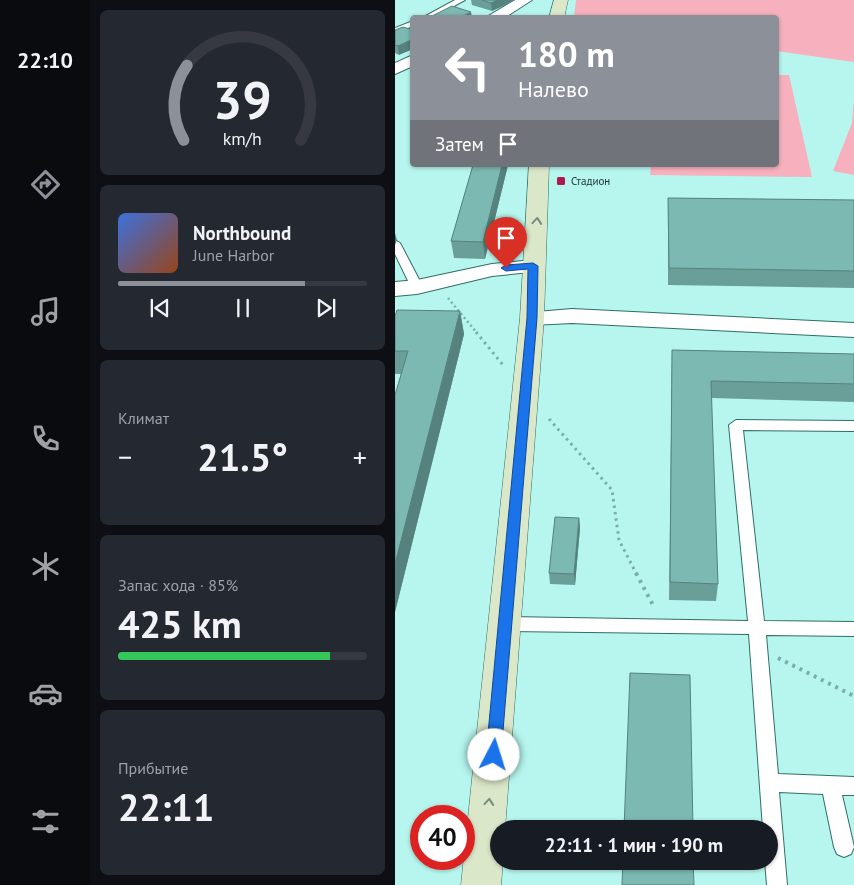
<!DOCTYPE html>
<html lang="ru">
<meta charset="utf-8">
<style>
:root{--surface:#171b24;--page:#242831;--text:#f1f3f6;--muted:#9ea1a6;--line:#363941;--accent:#8c9099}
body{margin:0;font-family:"PT Sans",sans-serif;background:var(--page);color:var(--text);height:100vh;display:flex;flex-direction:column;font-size:19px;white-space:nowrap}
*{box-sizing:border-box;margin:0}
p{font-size:16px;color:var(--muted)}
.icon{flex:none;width:28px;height:28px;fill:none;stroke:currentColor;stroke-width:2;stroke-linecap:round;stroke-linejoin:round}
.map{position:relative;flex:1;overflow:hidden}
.sheet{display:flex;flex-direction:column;gap:10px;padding:10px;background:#0d0f14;width:305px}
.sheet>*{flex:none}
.banner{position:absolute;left:15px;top:15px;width:369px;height:152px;border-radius:5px;box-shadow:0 1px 4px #0004;background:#8c9099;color:#fff;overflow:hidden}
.speed{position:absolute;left:15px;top:805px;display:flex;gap:10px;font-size:25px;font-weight:700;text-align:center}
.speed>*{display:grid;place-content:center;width:65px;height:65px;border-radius:50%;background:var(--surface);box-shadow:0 1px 4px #0004;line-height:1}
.speed .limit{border:8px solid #d22;background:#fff;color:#111}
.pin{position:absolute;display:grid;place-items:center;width:42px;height:42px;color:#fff;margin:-51px -21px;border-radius:50% 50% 50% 0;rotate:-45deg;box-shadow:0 0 5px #0007}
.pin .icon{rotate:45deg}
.me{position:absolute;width:55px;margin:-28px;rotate:5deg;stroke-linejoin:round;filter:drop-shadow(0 0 4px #0008)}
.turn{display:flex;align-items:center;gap:18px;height:105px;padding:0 25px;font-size:22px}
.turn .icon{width:65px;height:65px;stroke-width:2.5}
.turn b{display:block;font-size:35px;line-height:42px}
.then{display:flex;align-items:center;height:48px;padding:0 25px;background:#0003;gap:10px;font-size:19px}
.big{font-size:38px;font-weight:600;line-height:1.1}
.sheet .widget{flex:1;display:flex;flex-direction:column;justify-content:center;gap:8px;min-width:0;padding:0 18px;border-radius:8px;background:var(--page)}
.sheet .dial{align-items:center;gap:0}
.dial svg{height:130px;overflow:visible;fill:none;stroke:var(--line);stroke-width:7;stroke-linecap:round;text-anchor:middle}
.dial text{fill:var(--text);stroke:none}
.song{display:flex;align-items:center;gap:15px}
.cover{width:60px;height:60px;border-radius:8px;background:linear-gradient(135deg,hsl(220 70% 55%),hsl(20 70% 35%))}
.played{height:5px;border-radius:2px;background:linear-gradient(90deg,var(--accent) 75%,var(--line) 75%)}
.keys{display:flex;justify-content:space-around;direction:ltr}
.heat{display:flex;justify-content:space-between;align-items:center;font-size:28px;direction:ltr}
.charge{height:8px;border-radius:4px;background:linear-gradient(90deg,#34c759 85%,var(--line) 0)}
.trip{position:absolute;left:95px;top:820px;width:288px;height:50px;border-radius:25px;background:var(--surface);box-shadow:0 1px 4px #0004;font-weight:600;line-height:50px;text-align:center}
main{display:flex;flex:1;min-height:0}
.menu{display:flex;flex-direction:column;width:90px;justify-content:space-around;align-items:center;background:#090b0e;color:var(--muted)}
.menu .icon{width:35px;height:35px}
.menu .current{color:var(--accent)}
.menu b{font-size:22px;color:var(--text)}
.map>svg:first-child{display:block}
</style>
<main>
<nav class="menu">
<b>22:10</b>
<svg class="icon current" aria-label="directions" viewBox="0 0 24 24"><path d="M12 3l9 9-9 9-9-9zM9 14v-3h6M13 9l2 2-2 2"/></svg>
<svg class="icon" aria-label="music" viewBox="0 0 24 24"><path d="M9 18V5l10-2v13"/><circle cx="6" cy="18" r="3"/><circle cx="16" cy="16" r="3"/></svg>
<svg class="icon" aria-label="phone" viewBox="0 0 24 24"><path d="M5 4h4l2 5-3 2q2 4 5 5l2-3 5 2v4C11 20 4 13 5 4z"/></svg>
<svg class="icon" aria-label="climate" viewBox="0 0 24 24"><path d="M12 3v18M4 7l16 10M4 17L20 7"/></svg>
<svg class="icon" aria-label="car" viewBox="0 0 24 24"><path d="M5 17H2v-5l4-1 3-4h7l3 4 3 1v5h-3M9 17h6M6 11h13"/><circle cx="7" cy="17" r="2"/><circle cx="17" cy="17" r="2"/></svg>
<svg class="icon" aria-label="filters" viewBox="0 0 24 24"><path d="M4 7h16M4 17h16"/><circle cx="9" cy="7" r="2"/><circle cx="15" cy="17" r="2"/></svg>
</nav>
<section class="sheet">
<div class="widget dial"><svg viewBox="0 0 100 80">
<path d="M14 69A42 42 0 1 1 86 69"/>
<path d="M14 69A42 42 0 0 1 16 23" stroke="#8c9099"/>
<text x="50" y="56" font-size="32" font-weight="700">39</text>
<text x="50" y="72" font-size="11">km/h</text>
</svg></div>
<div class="widget">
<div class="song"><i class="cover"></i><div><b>Northbound</b><p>June Harbor</p></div></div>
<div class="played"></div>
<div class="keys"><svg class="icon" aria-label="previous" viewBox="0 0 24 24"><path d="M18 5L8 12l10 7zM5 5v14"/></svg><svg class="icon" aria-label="pause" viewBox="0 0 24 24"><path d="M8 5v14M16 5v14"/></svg><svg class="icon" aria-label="next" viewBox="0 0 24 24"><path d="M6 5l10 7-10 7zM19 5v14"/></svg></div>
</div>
<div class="widget"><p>Климат</p>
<div class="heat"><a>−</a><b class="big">21.5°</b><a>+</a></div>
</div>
<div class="widget"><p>Запас хода · 85%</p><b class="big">425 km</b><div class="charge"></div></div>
<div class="widget"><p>Прибытие</p><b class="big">22:11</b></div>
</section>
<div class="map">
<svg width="459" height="885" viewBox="0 0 459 885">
<rect width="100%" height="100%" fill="#b6f6ee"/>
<path fill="#f7b0bd" d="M181,0H459V62L381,51V18L179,17Z
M381,75H394L417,177L255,175L256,165H381Z
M459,100V175L438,171L457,123Z"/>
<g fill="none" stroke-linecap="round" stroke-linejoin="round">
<defs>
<path id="lane" d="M60,0H70L37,18H27Z
M18,21V26L0,33V28Z
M0,240L5,243L28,287L26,289H18L16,287L0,254Z
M341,420L459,421V431L348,430L369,621L459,622V636L371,635L383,774L459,777V795H447L459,847L456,854L449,857L442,854L439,847L428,794L384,792L392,885H372L370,861H374V829H368L354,634L111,631L105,629L103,624L105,619L111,617L353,621L334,425Z"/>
<path id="street" d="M120,0H137L109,18H90Z
M18,55V66L0,74V63Z
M138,260L146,261L149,266L146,271L97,276L22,294L0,296V282L22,280L97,264Z
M177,309L459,323V337L177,323L137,325L129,323L126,318L129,313Z"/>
<path id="secondary" d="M159,0H173L169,18H154Z
M134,165H154L149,318L110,829H104V861H108L106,885H66L125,318Z"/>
</defs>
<use href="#lane" stroke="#306e68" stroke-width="2"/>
<use href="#street" stroke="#306e68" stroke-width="2"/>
<use href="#secondary" stroke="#306e68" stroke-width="1"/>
<path stroke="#7caea8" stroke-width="2.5" stroke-dasharray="2 3" stroke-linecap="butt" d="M53,298L82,333"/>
<path stroke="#7caea8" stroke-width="3" stroke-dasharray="2.5 4" stroke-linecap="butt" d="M81,332L108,365
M154,419L217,490L224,540L242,575"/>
<path stroke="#7caea8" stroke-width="4" stroke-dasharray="3 5" stroke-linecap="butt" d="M241,573L259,607
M383,658L459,696"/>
<use href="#lane" fill="#fff" fill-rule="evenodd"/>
<use href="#street" fill="#fff" fill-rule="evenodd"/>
<use href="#secondary" fill="#dbe7c9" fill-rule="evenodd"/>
</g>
<path fill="#6a9f99" d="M76,0H120L97,11L77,5Z
M8,27L4,55L0,53V30Z
M78,165H113L90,259L59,258L56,241Z
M273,198L459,200V288L273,285Z
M65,311L69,334L0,612V395L6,374H0V316Z
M277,350L459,354V402L316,398L323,584L321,601L274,600Z
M184,518L185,528L180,585L155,584L154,573Z"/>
<path fill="#56827d" d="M102,0H120L97,11L96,3Z
M76,12L77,18H64Z
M18,39V49L4,55L3,46Z
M107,165H113L90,259L88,242Z
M0,233L2,240L0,245Z
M65,311L69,334L0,612V564Z
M184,518L185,528L180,585L179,574Z"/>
<path fill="#7bb9b2" stroke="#56827d" d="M87,0H102L96,3Z
M57,6L76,12L64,18H33Z
M8,27L18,30V39L3,46L0,45V30Z
M78,165H107L88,242L56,241Z
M273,198L459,200V271L274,268Z
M2,310L65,311L0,564V395L13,351H0V316Z
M277,350L459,354V384L316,381L323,584L275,582Z
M160,517L184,518L179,574L154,573Z
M235,673L295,675L298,829H229Z
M228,861H298L299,885H227Z"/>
<defs><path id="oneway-chevron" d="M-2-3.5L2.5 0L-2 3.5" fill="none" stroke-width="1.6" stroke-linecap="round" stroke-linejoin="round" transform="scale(1.25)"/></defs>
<g stroke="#7a8c7c">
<use href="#oneway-chevron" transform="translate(142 221) rotate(-85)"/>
<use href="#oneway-chevron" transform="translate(94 802) rotate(-85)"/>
</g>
<path fill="#1a73e8" stroke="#114b97" d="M138,263L143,266L142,318L106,755L104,760L99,762L93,760L91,755L132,318L133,269L111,271L106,268L111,265Z"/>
<rect fill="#ac1a4e" stroke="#b6f6ee" stroke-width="2" x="161" y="176" width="10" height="10" rx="2.5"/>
<g text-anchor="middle" stroke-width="4" stroke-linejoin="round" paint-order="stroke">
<g font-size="11" fill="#18322f" stroke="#b6f6ee" text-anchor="start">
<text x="176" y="185">Стадион</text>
</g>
</g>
</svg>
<div class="speed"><div class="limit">40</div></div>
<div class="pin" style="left:111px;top:268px;background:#d93025"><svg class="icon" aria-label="arrive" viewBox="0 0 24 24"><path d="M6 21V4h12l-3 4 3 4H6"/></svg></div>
<svg class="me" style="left:99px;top:755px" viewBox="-20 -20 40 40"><circle r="19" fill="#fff"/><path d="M0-13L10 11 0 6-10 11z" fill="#1a73e8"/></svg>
<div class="trip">22:11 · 1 мин · 190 m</div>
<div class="banner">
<div class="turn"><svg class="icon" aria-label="left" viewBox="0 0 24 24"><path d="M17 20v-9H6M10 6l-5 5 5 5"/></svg><div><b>180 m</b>Налево</div></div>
<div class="then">Затем<svg class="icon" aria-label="arrive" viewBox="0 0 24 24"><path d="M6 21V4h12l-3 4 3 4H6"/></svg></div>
</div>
</div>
</main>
